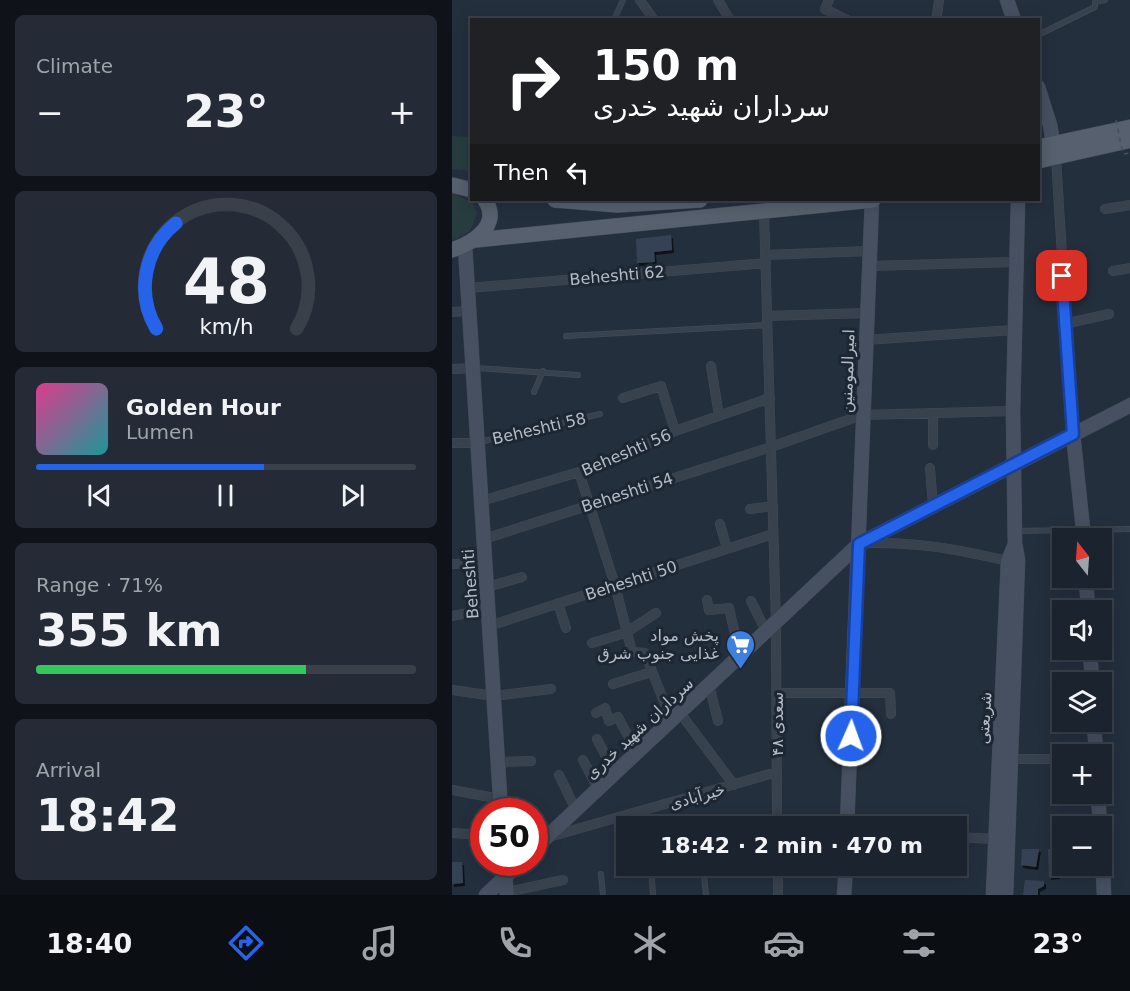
<!DOCTYPE html>
<meta charset="utf-8">
<style>
:root{--surface:#1b232e;--page:#242b36;--text:#f1f3f6;--muted:#a0a4aa;--line:#39404a;--accent:#2563eb}
body{margin:0;font-family:"DejaVu Sans",Vazirmatn,sans-serif;background:var(--page);color:var(--text);height:100vh;display:flex;flex-direction:column;font-size:22px;white-space:nowrap}
*{box-sizing:border-box;margin:0}
p{font-size:20px;color:var(--muted)}
.icon{flex:none;width:33px;height:33px;fill:none;stroke:currentColor;stroke-width:2;stroke-linecap:round;stroke-linejoin:round}
.map{position:relative;flex:1;overflow:hidden}
.sheet{display:flex;flex-direction:column;gap:15px;padding:15px;background:#0f1319;width:452px}
.sheet>*{flex:none}
.top-card{position:absolute;left:18px;top:18px;width:570px;height:183px;border-radius:0px;box-shadow:0 3px 15px #0003,0 0 0 2px var(--line);background:#202124;color:#fff;overflow:hidden}
.needle{width:39px;rotate:343deg}
.buttons{position:absolute;left:600px;top:528px;display:grid;gap:12px}
.buttons a{display:grid;place-items:center;width:60px;height:60px;border-radius:0px;background:var(--surface);box-shadow:0 3px 15px #0003,0 0 0 2px var(--line);font-size:30px}
.speed{position:absolute;left:18px;top:798px;display:flex;gap:12px;font-size:30px;font-weight:700;text-align:center}
.speed>*{display:grid;place-content:center;width:78px;height:78px;border-radius:50%;background:var(--surface);box-shadow:0 3px 15px #0003,0 0 0 2px var(--line);line-height:1}
.speed .limit{border:9px solid #d22;background:#fff;color:#111}
.pin{position:absolute;display:grid;place-items:center;width:51px;height:51px;color:#fff;margin:-26px;border-radius:12px;box-shadow:0 3px 9px #0006}
.me{position:absolute;width:66px;margin:-33px;rotate:2deg;stroke-linejoin:round;filter:drop-shadow(0 0 4px #0008)}
.turn{display:flex;align-items:center;gap:21px;height:126px;padding:0 24px;font-size:27px}
.turn .icon{width:78px;height:78px;stroke-width:2.5}
.turn b{display:block;font-size:42px;line-height:51px}
.then{display:flex;align-items:center;height:57px;padding:0 24px;background:#0003;gap:12px;font-size:22px}
.big{font-size:45px;font-weight:800;line-height:1.1}
.sheet .card{flex:1;display:flex;flex-direction:column;justify-content:center;gap:9px;min-width:0;padding:0 21px;border-radius:9px;background:var(--page)}
.sheet .dial{align-items:center;gap:0}
.dial svg{height:156px;overflow:visible;fill:none;stroke:var(--line);stroke-width:7;stroke-linecap:round;text-anchor:middle}
.dial text{fill:var(--text);stroke:none}
.song{display:flex;align-items:center;gap:18px}
.cover{width:72px;height:72px;border-radius:9px;background:linear-gradient(135deg,hsl(330 70% 55%),hsl(180 70% 35%))}
.played{height:6px;border-radius:3px;background:linear-gradient(90deg,var(--accent) 60%,var(--line) 60%)}
.keys{display:flex;justify-content:space-around;direction:ltr}
.heat{display:flex;justify-content:space-between;align-items:center;font-size:33px;direction:ltr}
.charge{height:9px;border-radius:4px;background:linear-gradient(90deg,#34c759 71%,var(--line) 0)}
.trip{position:absolute;left:164px;top:816px;width:351px;height:60px;border-radius:0px;background:var(--surface);box-shadow:0 3px 15px #0003,0 0 0 2px var(--line);font-weight:800;line-height:60px;text-align:center}
.tabs{display:flex;height:96px;justify-content:space-around;align-items:center;background:#0b0e12;color:var(--muted)}
.tabs .icon{width:42px;height:42px}
.tabs .current{color:var(--accent)}
.tabs b{font-size:27px;color:var(--text)}
main{display:flex;flex:1;min-height:0}
.map>svg:first-child{display:block}
</style>
<main>
<section class="sheet">
<div class="card"><p>Climate</p>
<div class="heat"><a>−</a><b class="big">23°</b><a>+</a></div>
</div>
<div class="card dial"><svg viewBox="0 0 100 80">
<path d="M14 69A42 42 0 1 1 86 69"/>
<path d="M14 69A42 42 0 0 1 24 15" stroke="#2563eb"/>
<text x="50" y="56" font-size="32" font-weight="700">48</text>
<text x="50" y="72" font-size="11">km/h</text>
</svg></div>
<div class="card">
<div class="song"><i class="cover"></i><div><b>Golden Hour</b><p>Lumen</p></div></div>
<div class="played"></div>
<div class="keys"><svg class="icon" aria-label="previous" viewBox="0 0 24 24"><path d="M18 5L8 12l10 7zM5 5v14"/></svg><svg class="icon" aria-label="pause" viewBox="0 0 24 24"><path d="M8 5v14M16 5v14"/></svg><svg class="icon" aria-label="next" viewBox="0 0 24 24"><path d="M6 5l10 7-10 7zM19 5v14"/></svg></div>
</div>
<div class="card"><p>Range · 71%</p><b class="big">355 km</b><div class="charge"></div></div>
<div class="card"><p>Arrival</p><b class="big">18:42</b></div>
</section>
<div class="map">
<svg width="679" height="895" viewBox="0 0 679 895">
<defs>
<filter id="shadow"><feDropShadow dx="2" dy="3" stdDeviation="0" flood-color="#0009"/></filter>
</defs>
<rect width="100%" height="100%" fill="#242f3e"/>
<path fill="#263c3f" d="M0,136L19,137V171L0,169Z
M0,193L20,202L25,213L18,231L0,241Z"/>
<path fill="#364354" filter="url(#shadow)" d="M219,235L220,250L202,252L203,262L185,263L184,239Z
M570,849H587L584,867L569,865Z
M596,849H605L606,876L597,877Z
M0,862H10L11,883L0,884Z
M573,880L592,881V886L586,889V895H571Z"/>
<g fill="none" stroke-linecap="round" stroke-linejoin="round">
<defs>
<path id="lane" d="M162,20L171,0
M586,35L643,7V2L653,0
M114,336L315,325
M24,368L126,375
M82,392L91,371
M28,442L148,414
M564,531L679,529
M199,866L201,895
M251,866L254,895
M149,874L151,895"/>
<path id="street" d="M188,0L202,20
M266,0L278,20
M377,0L373,9L395,20
M485,15L487,0
M604,158L621,434
M653,209L679,205
M312,212L324,622L325,826
M313,255L417,251
M416,266L564,262
M661,271L679,268
M16,288L314,263
M0,312L17,311
M315,316L414,313
M612,324L657,314
M413,340L562,330
M259,366L267,416
M0,369L21,368
M171,398L209,386L223,431
M481,413V445
M0,443H26
M478,468L481,506
M127,472L163,585L180,652L193,653L219,720
M29,501L151,465L223,431L318,398
M298,509L321,506
M268,524L275,549
M32,539L319,447L410,415L561,411
M413,543C468,542 503,549 556,561
M0,564L33,563
M35,587L70,577
M255,600L257,610L277,608L288,656
M299,601L314,631
M106,603L114,628
M0,616L36,609
M37,626L321,534
M140,643L173,633L204,613
M161,684L199,672
M257,685L266,721
M0,690L42,696L99,689
M324,693H438L439,714
M144,713L153,708L157,721L166,717L185,753
M228,713L282,785
M145,739L163,774
M559,759H610
M131,760L146,789
M46,762L79,761
M107,775L124,810
M0,790L48,799
M396,822L421,826
M0,833L32,835
M97,837L325,772
M504,837L544,839
M326,866V895
M55,892L111,880"/>
<path id="secondary" d="M555,0L562,20
M586,87L598,125L603,155
M13,246L49,812
M621,434L632,538
M634,578L636,610
M638,650L640,682
M642,722L644,754
M646,794L648,826
M395,826L420,200
M82,849L407,544L679,405
M650,849L652,895
M53,877L68,862
M34,895L53,877L55,895
M392,895L394,866
M541,895L556,561L563,544
M554,895L566,560L563,544L561,411L566,200"/>
<path id="primary" d="M586,147L679,127
M586,161L679,140
M0,185L20,190
M103,200L165,205L248,200
M24,240L421,200
M0,250C21,243 50,225 33,200"/>
</defs>
<use href="#lane" stroke="#414a57" stroke-width="6"/>
<use href="#street" stroke="#414a57" stroke-width="10"/>
<use href="#secondary" stroke="#414a57" stroke-width="15"/>
<use href="#primary" stroke="#414a57" stroke-width="16"/>
<path stroke="#3f5557" stroke-width="1.5" stroke-dasharray="4.5 4.5" stroke-linecap="butt" d="M672,154L679,153"/>
<use href="#lane" stroke="#38414e" stroke-width="4.5"/>
<use href="#street" stroke="#38414e" stroke-width="9"/>
<use href="#secondary" stroke="#465061" stroke-width="14"/>
<use href="#primary" stroke="#56606e" stroke-width="15"/>
<path stroke="#3f5557" stroke-width="1.5" stroke-dasharray="4.5 4.5" stroke-linecap="butt" d="M664,120L671,155"/>
</g>
<g fill="none" stroke-linecap="round" stroke-linejoin="round">
<defs>
<path id="route" d="M399,736L407,544L621,434L610,276"/>
</defs>
<use href="#route" stroke="#184099" stroke-width="15"/>
<use href="#route" stroke="#2563eb" stroke-width="10"/>
</g>
<defs>
<symbol id="supermarket-pin" viewBox="-11 -11 22 30"><path d="M0 17L-7.5 6A9.5 9.5 0 1 1 7.5 6Z" fill="#3f7fe0" stroke="#1d2633"/><path d="M-6-5.5h2.5l.6 2H6L4.5 2H-2.5L-4.4-4H-6ZM-1.5 3.2a1.3 1.3 0 1 0 .1 0ZM3 3.2a1.3 1.3 0 1 0 .1 0Z" fill="#fff"/></symbol>
</defs>
<g fill-rule="evenodd">
<use href="#supermarket-pin" x="272" y="628" width="33" height="45"/>
</g>
<g text-anchor="middle" stroke-width="6" stroke-linejoin="round" paint-order="stroke">
<g font-size="16" fill="#b4bcc9" stroke="#1d2633">
<text transform="translate(165 275) rotate(-5)" y="6">Beheshti 62</text>
<text transform="translate(395 371) rotate(-88)" y="6">امیرالمومنین</text>
<text transform="translate(87 428) rotate(-13)" y="6">Beheshti 58</text>
<text transform="translate(174 452) rotate(-23)" y="6">Beheshti 56</text>
<text transform="translate(175 492) rotate(-18)" y="6">Beheshti 54</text>
<text transform="translate(179 580) rotate(-18)" y="6">Beheshti 50</text>
<text transform="translate(18 584) rotate(-94)" y="6">Beheshti</text>
<text transform="translate(532 718) rotate(-87)" y="6">شریعتی</text>
<text transform="translate(325 724) rotate(-90)" y="6">سعدی ۴۸</text>
<text transform="translate(187 728) rotate(-43)" y="6">سرداران شهید خدری</text>
<text transform="translate(245 796) rotate(-16)" y="6">خیرآبادی</text>
</g>
<g font-size="16" fill="#b4bcc9" stroke="#1d2633" text-anchor="end">
<text x="267" y="641">پخش مواد<tspan x="267" dy="18">غذایی جنوب شرق</tspan></text>
</g>
</g>
</svg>
<div class="buttons">
<a><svg class="needle" viewBox="-14 -14 28 28"><path d="M0-13l5 13h-10z" fill="#e53935"/><path d="M0 13l5-13h-10z" fill="#a0a4aa"/></svg></a>
<a><svg class="icon" aria-label="sound" viewBox="0 0 24 24"><path d="M4 9h4l5-4v14l-5-4H4zM17 9q2 3 0 6"/></svg></a>
<a><svg class="icon" aria-label="layers" viewBox="0 0 24 24"><path d="M12 4l9 5-9 5-9-5zM3 14l9 5 9-5"/></svg></a>
<a>+</a>
<a>−</a>
</div>
<div class="speed"><div class="limit">50</div></div>
<div class="pin" style="left:610px;top:276px;background:#d93025"><svg class="icon" aria-label="arrive" viewBox="0 0 24 24"><path d="M6 21V4h12l-3 4 3 4H6"/></svg></div>
<svg class="me" style="left:399px;top:736px" viewBox="-20 -20 40 40"><circle r="17" fill="#2563eb" stroke="#fff" stroke-width="3"/><path d="M0-11L8 9 0 5-8 9z" fill="#fff"/></svg>
<div class="trip">18:42 · 2 min · 470 m</div>
<div class="top-card">
<div class="turn"><svg class="icon" aria-label="right" viewBox="0 0 24 24"><path d="M7 20v-9h11M14 6l5 5-5 5"/></svg><div><b>150 m</b>سرداران شهید خدری</div></div>
<div class="then">Then<svg class="icon" aria-label="left" viewBox="0 0 24 24"><path d="M17 20v-9H6M10 6l-5 5 5 5"/></svg></div>
</div>
</div>
</main>
<nav class="tabs">
<b>18:40</b>
<svg class="icon current" aria-label="directions" viewBox="0 0 24 24"><path d="M12 3l9 9-9 9-9-9zM9 14v-3h6M13 9l2 2-2 2"/></svg>
<svg class="icon" aria-label="music" viewBox="0 0 24 24"><path d="M9 18V5l10-2v13"/><circle cx="6" cy="18" r="3"/><circle cx="16" cy="16" r="3"/></svg>
<svg class="icon" aria-label="phone" viewBox="0 0 24 24"><path d="M5 4h4l2 5-3 2q2 4 5 5l2-3 5 2v4C11 20 4 13 5 4z"/></svg>
<svg class="icon" aria-label="climate" viewBox="0 0 24 24"><path d="M12 3v18M4 7l16 10M4 17L20 7"/></svg>
<svg class="icon" aria-label="car" viewBox="0 0 24 24"><path d="M5 17H2v-5l4-1 3-4h7l3 4 3 1v5h-3M9 17h6M6 11h13"/><circle cx="7" cy="17" r="2"/><circle cx="17" cy="17" r="2"/></svg>
<svg class="icon" aria-label="filters" viewBox="0 0 24 24"><path d="M4 7h16M4 17h16"/><circle cx="9" cy="7" r="2"/><circle cx="15" cy="17" r="2"/></svg>
<b>23°</b>
</nav>
